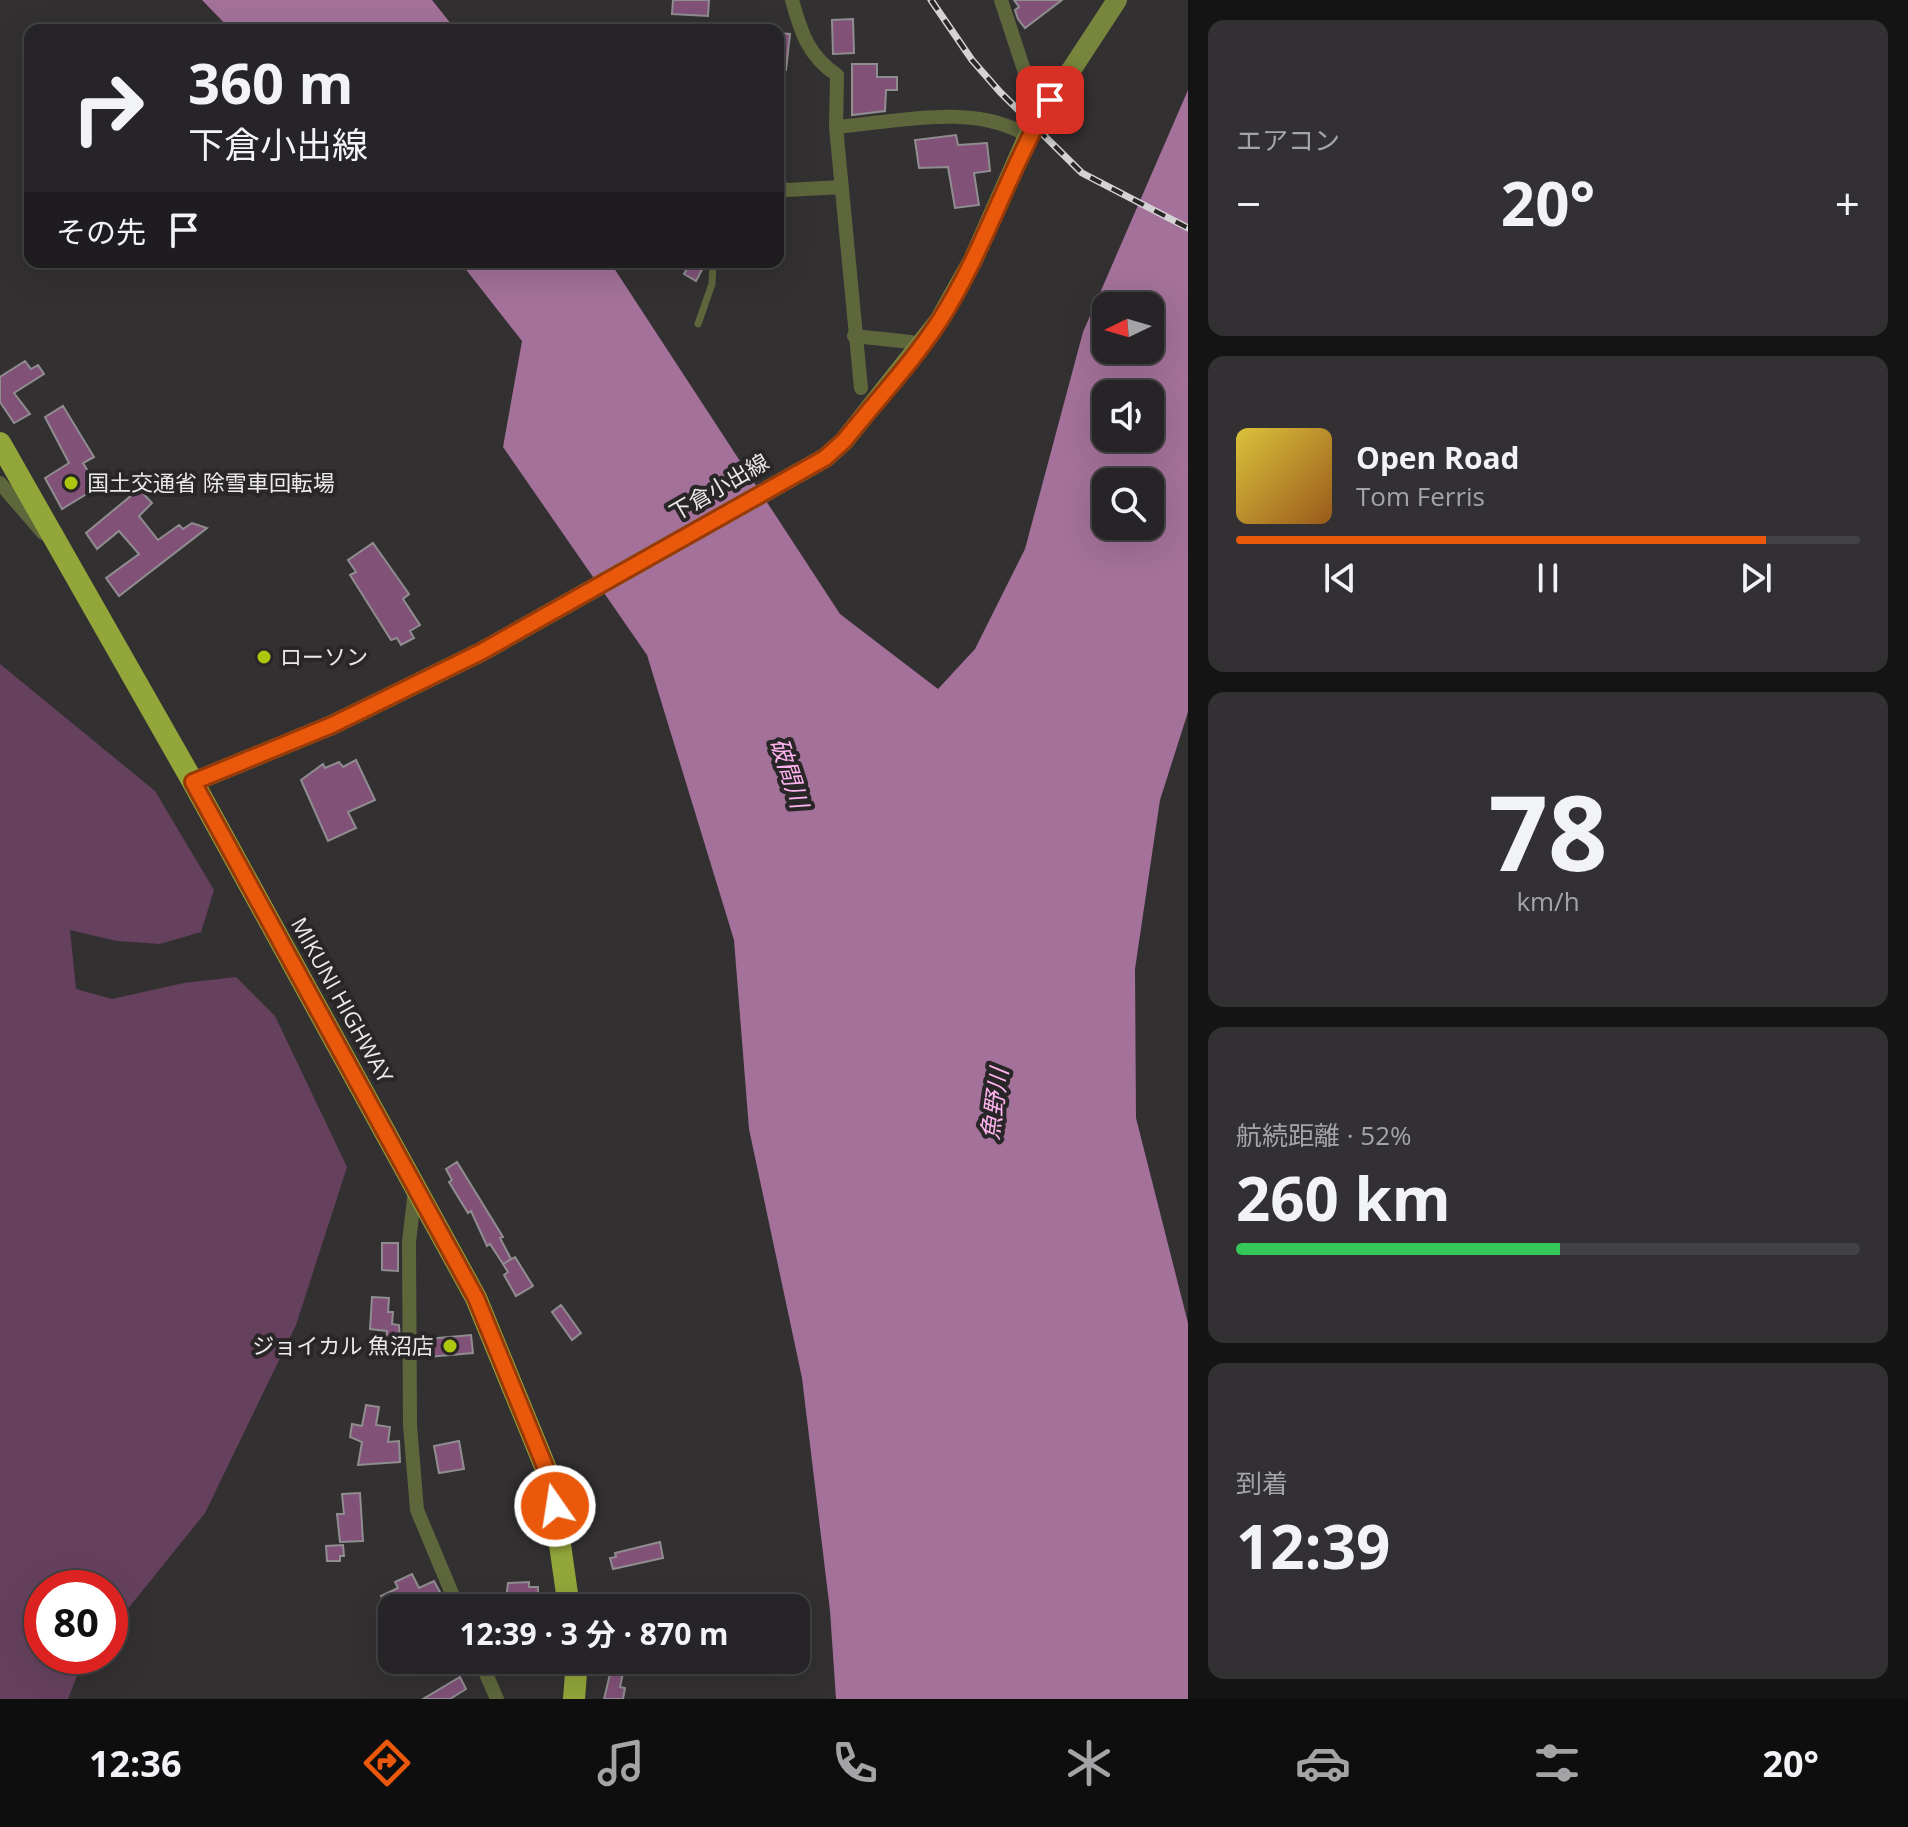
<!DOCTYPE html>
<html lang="ja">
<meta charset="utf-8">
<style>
:root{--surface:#262426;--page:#323032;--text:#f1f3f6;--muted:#a4a4a7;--line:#424143;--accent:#ea580c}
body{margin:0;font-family:"Open Sans","Noto Sans JP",sans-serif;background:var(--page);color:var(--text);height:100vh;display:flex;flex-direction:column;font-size:30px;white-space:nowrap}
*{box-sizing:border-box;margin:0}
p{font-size:26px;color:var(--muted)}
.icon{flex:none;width:44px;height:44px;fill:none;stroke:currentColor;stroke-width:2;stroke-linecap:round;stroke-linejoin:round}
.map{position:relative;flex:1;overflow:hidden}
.panel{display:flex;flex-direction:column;gap:20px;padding:20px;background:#151415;width:720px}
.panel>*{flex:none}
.banner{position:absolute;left:24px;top:24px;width:760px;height:244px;border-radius:16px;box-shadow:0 8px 32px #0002,0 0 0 2px var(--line);background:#262426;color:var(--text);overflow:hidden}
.needle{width:52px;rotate:265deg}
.buttons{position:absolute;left:1092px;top:292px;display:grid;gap:16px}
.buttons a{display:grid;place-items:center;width:72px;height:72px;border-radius:16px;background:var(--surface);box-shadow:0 8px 32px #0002,0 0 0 2px var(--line);font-size:40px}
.speed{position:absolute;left:24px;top:1570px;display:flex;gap:16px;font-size:40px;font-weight:700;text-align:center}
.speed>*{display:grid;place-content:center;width:104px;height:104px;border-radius:50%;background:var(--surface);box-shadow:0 8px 32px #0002,0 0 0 2px var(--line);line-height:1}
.speed .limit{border:12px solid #d22;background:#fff;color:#111}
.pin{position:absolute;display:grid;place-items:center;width:68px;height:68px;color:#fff;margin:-34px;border-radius:16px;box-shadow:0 4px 12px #0006}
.me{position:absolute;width:88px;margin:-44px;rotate:347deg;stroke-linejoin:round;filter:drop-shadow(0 0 6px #0008)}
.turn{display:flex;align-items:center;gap:28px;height:168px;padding:0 32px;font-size:36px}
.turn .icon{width:104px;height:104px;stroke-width:2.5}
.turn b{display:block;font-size:56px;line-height:68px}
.then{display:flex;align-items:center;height:76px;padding:0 32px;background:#0003;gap:16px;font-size:30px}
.big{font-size:60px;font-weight:700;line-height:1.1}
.panel .widget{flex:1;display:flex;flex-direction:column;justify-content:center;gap:12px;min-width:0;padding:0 28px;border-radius:16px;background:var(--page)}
.panel .dial{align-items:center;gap:0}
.dial b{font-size:104px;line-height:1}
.song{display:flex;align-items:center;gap:24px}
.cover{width:96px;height:96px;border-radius:12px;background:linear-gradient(135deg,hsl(50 70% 55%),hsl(30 70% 35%))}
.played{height:8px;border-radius:4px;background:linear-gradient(90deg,var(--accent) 85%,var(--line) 85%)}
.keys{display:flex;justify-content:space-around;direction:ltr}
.heat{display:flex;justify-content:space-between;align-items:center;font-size:44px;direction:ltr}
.charge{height:12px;border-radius:6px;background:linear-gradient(90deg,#34c759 52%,var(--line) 0)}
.trip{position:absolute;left:378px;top:1594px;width:432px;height:80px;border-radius:16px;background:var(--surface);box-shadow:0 8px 32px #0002,0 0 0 2px var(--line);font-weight:700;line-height:80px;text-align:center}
.menu{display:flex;height:128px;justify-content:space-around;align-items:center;background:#0f0e0f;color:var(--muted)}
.menu .icon{width:56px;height:56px}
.menu .on{color:var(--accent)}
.menu b{font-size:36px;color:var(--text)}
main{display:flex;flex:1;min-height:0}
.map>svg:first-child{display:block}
</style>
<main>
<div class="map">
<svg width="1188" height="1699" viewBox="0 0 1188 1699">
<rect width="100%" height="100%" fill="#333032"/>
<path fill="#66415e" d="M0,664L155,791L214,890L201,932L160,944L117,941L70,930L76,989L112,999L184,983L236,977L275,1016L347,1167L296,1325L205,1513L110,1631V1588H42V1656H90L80,1668L68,1699H0Z"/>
<path fill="#a37199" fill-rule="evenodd" d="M202,0H432L456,30H231Z
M1188,90V712L1160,800L1135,969L1136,1118L1188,1323V1699H836L830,1611L802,1378L749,1129L734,940L647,655L503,447L522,341L460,262H610L840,614L938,689L975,649L1025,549L1083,332ZM1106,306H1150V350H1106ZM1106,394H1150V438H1106ZM1106,482H1150V526H1106Z"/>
<path fill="#815178" stroke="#908d90" stroke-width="2" d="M673,0H709L708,16L672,14Z
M1014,0H1062L1025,28L1018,19L1015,10L1019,7Z
M853,19L854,53L833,54L832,20Z
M778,33L790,34L786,70H778Z
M852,64H877V77H897V90H886L885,111L852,115Z
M956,135L958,145L987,143L990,171L974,173L979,205L955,208L948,167L919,168L915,140Z
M691,262H706L696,281L684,274Z
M25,361L31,369L38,365L44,374L14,393L30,414L14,423L0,402V377Z
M63,406L94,457L83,463L98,487L62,509L45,478L69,463L45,417Z
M139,489L152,503L139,516L158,540L179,525L183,529L192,523L207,528L119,596L106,578L139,554L119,531L97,549L86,533Z
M373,543L409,594L403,599L420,625L410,631L414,638L401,645L397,638L391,640L350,575L356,572L348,560Z
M356,760L375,800L348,812L356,828L328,841L301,780L323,764L325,768L339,762L343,767Z
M457,1162L503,1237L500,1238L511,1259L503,1264L490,1244L487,1246L471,1211L468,1213L449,1182L452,1180L446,1169Z
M382,1243H398V1271L382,1270Z
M515,1257L533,1286L516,1296L504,1275L508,1272L503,1264Z
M372,1297L389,1298L388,1312H393L392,1324L399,1325L400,1341L386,1340L387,1331L370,1329Z
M561,1305L581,1333L572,1340L552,1312Z
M471,1335L473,1353L428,1357L427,1339Z
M366,1405L379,1407L376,1425L390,1427L388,1442L399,1441L400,1462L358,1465L362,1442L350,1437L352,1424L362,1426Z
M459,1441L464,1469L439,1473L434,1446Z
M360,1493L363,1541L340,1542L337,1514H344L342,1494Z
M660,1542L663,1558L613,1569L610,1558L616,1557L615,1553Z
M343,1545L344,1556H340V1561H327L326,1546Z
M412,1574L419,1588L434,1581L440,1592L388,1611L381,1596L398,1588L395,1582Z
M529,1582V1587H538V1608L505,1607L508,1583Z
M611,1670L623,1673L620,1687L625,1688L623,1699H604Z
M460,1677L466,1689L450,1699H423Z"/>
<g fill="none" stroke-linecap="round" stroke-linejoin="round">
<path stroke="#5e673c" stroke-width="7" d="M698,324L712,284L713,262"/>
<path stroke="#5e673c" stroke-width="14" d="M792,0C801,32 808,56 837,75L836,127L861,388
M1001,0L1027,79L1050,100
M836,127C897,122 973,102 1028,136
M778,187L787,190L842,187
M854,336L911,342L918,348
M0,483L43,533
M415,1190L409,1242L410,1425L417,1510L458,1608
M480,1660L497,1699"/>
<path stroke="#77853d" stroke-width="20" d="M193,782L332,725L481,652L825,458L844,441L939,321L973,260L1028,136L1117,0"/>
<path stroke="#92a63a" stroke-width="22" d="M0,443L193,782L476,1298L551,1481L569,1608
M574,1699L577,1660"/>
<defs>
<path id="rail" d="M931,0L972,60L1000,92L1082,173L1188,228"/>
</defs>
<use href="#rail" stroke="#d4d2d3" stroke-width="7"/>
<use href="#rail" stroke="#292628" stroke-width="4" stroke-dasharray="12" stroke-linecap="butt"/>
</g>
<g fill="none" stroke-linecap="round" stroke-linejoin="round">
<defs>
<path id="route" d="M555,1506L551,1481L476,1298L193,782L332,725L481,652L825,458L844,441C875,402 912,363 940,320C984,251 1008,171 1050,100"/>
</defs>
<use href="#route" stroke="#983908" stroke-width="20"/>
<use href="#route" stroke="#ea580c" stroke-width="14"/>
</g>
<g fill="#adc60e" stroke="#292628" stroke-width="3">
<circle cx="71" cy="483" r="8"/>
<circle cx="264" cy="657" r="8"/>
<circle cx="450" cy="1346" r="8"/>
</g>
<g text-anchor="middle" stroke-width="8" stroke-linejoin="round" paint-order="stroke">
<g font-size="22" fill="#ebe9ea" stroke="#292628" text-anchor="start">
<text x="87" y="491">国土交通省 除雪車回転場</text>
<text x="280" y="665">ローソン</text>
<text x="434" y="1354" text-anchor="end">ジョイカル 魚沼店</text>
</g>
<g font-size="22" fill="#ebe9ea" stroke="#292628">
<text transform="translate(719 487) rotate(-30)" y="8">下倉小出線</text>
<text transform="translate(342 1000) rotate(61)" y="8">MIKUNI HIGHWAY</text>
</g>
<g font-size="24" font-style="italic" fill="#fdb3ee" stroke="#292628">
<text transform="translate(789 773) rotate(72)" y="8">破間川</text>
<text transform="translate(995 1104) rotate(-82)" y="8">魚野川</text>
</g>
</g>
</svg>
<div class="buttons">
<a><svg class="needle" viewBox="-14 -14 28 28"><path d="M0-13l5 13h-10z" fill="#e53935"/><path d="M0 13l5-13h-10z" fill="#a4a4a7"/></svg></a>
<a><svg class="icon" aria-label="sound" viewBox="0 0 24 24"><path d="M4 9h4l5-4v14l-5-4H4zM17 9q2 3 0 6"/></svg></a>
<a><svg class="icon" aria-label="search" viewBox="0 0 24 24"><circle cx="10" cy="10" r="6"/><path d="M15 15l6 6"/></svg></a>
</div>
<div class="speed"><div class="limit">80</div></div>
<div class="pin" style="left:1050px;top:100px;background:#d93025"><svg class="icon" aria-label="arrive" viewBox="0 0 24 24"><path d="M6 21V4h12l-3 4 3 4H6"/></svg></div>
<svg class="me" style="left:555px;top:1506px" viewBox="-20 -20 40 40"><circle r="17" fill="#ea580c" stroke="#fff" stroke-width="3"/><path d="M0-11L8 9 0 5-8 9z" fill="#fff"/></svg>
<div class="trip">12:39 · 3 分 · 870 m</div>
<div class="banner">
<div class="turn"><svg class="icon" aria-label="right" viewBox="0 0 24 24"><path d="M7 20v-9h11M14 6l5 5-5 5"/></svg><div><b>360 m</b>下倉小出線</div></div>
<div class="then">その先<svg class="icon" aria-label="arrive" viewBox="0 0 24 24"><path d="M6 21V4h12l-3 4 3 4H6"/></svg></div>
</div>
</div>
<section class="panel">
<div class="widget"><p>エアコン</p>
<div class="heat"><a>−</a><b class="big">20°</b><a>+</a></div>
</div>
<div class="widget">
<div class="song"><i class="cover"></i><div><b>Open Road</b><p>Tom Ferris</p></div></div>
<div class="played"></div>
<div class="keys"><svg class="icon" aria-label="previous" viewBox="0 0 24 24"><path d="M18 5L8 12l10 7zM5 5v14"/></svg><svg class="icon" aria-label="pause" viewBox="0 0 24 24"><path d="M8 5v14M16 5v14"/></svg><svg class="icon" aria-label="next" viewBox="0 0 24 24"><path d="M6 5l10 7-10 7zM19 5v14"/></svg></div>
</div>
<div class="widget dial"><b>78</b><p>km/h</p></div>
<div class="widget"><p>航続距離 · 52%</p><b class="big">260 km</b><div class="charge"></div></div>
<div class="widget"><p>到着</p><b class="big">12:39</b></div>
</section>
</main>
<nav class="menu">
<b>12:36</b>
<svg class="icon on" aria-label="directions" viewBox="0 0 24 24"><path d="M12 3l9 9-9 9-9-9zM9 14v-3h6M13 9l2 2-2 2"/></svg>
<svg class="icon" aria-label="music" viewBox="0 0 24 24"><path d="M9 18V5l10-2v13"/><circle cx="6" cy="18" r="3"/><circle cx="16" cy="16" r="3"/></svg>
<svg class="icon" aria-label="phone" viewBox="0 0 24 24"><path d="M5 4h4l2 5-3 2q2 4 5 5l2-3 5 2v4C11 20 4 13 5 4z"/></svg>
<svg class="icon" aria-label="climate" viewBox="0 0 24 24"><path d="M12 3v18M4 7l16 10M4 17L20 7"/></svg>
<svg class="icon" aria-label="car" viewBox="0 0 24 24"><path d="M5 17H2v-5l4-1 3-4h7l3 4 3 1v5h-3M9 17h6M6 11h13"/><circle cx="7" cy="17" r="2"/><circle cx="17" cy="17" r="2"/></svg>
<svg class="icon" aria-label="filters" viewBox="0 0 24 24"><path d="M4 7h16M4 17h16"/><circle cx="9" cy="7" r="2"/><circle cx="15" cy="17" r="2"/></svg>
<b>20°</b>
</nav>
